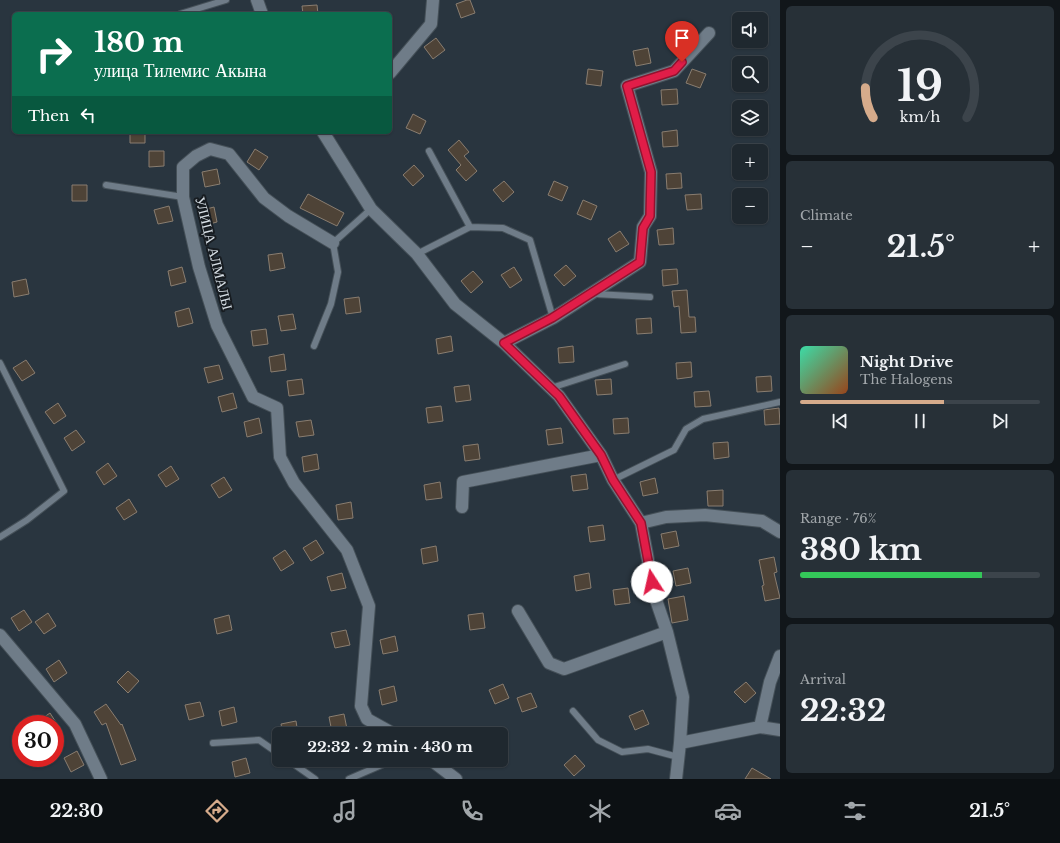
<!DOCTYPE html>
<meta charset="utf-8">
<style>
:root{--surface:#1f282f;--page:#273037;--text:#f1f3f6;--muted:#a1a6aa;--line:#3c444b;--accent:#d6ab8b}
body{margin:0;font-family:"Libre Baskerville",serif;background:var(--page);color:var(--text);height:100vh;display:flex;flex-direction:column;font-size:15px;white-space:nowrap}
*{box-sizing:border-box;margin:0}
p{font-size:13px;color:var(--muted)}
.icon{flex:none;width:22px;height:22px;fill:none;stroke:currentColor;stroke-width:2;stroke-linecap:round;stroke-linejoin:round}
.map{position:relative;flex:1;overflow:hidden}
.drawer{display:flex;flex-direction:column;gap:6px;padding:6px;background:#11161a;width:280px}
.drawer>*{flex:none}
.guide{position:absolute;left:12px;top:12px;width:380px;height:122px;border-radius:6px;box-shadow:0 1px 3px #0004,0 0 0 1px var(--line);background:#0b6e4f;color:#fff;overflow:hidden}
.controls{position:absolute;left:732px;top:12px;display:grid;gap:8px}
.controls a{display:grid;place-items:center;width:36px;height:36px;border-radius:6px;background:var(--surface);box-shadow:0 1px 3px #0004,0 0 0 1px var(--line);font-size:20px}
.speed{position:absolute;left:12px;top:715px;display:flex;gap:8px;font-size:20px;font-weight:700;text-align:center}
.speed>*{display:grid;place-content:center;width:52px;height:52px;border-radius:50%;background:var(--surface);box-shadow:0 1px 3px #0004,0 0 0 1px var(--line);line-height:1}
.speed .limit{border:6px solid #d22;background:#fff;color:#111}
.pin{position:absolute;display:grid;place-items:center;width:34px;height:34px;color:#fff;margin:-41px -17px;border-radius:50% 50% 50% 0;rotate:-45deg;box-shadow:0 0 4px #0007}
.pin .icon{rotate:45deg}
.me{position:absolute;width:44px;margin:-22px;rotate:350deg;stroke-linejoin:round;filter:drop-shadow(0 0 3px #0008)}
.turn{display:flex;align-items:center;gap:14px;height:84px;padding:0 16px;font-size:18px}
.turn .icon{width:52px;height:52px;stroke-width:2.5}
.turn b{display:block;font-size:28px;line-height:34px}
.then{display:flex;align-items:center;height:38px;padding:0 16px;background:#0003;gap:8px;font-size:15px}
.big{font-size:30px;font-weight:700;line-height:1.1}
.drawer .tile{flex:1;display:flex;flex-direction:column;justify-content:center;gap:6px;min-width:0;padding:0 14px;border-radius:6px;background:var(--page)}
.drawer .dial{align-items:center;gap:0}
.dial svg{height:104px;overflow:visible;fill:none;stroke:var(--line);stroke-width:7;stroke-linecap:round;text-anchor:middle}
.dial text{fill:var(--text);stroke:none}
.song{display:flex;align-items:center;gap:12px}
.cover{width:48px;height:48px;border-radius:6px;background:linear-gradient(135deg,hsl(160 70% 55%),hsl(20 70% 35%))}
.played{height:4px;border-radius:2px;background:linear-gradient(90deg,var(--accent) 60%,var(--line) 60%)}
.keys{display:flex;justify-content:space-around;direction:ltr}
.heat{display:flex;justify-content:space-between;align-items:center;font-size:22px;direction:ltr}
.charge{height:6px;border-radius:3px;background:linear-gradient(90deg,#34c759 76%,var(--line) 0)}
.trip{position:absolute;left:272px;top:727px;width:236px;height:40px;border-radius:6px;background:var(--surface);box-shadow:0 1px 3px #0004,0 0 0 1px var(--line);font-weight:700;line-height:40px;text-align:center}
.tabs{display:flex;height:64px;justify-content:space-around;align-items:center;background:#0c1013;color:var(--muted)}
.tabs .icon{width:28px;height:28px}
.tabs .active{color:var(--accent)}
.tabs b{font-size:18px;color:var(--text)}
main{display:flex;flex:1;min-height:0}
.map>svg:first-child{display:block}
</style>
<main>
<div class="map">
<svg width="780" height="779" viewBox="0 0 780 779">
<rect width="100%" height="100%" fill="#29353f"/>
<path fill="#4e4337" stroke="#897d70" d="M467,0H470L475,13L461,18L456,4Z
M317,5L318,14H303L302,6Z
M436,38L445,50L433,59L424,47Z
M648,48L651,63L636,66L633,51Z
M588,69L603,71L601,86L586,84Z
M692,69L706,74L700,88L686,83Z
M677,89L678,104L662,105L661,90Z
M413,114L426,121L420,134L406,128Z
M677,130L678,146L663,147L662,132Z
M130,132H145V143H130Z
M459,140L469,152L464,156L477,171L466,181L456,170L461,165L448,150Z
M255,149L268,157L259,170L247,162Z
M149,151H164V166L149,167Z
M414,165L424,176L413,186L403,175Z
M217,169L220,184L205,187L202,172Z
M681,173L682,188L667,189L666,174Z
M504,181L514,192L503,202L493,190Z
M554,181L568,187L562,201L548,195Z
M72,185H87V201H72Z
M308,194L344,213L337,226L300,208Z
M701,194L702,209L687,210L685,195Z
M583,200L597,206L591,220L577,214Z
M169,206L173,221L158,224L154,210Z
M214,207L217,222L202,226L199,211Z
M673,228L674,244L659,245L657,230Z
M620,231L629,244L616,252L608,239Z
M282,253L285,268L270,271L268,255Z
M566,265L576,276L564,286L554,275Z
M182,267L186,282L171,286L168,271Z
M514,267L522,280L510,288L501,275Z
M677,269L678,284L663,286L662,270Z
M473,271L483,282L471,293L461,281Z
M26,279L29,294L14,297L12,282Z
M687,290L689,317H695L696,332L681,333L679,306L674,307L672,291Z
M359,297L361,312L346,314L344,299Z
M189,308L193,323L178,327L175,312Z
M293,314L296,329L281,331L278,316Z
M651,318L652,333L637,334L636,319Z
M266,329L268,344L253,346L251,331Z
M451,336L453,351L438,354L436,339Z
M573,346L574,362L559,363L558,348Z
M284,354L286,370L271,372L269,357Z
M26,360L35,373L22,381L13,368Z
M691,362L692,377L677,379L676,363Z
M219,365L223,379L208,383L204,368Z
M771,376L772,391L757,392L756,377Z
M302,379L304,394L289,396L287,381Z
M611,379L612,394L597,395L595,380Z
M469,385L471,400L456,402L454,387Z
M709,391L711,406L695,407L694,392Z
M233,393L237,408L222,412L218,397Z
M58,403L66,416L54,424L45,412Z
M441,406L443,421L428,423L426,408Z
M779,408L780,424L765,425L764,410Z
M259,418L262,433L247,437L244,422Z
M628,418L629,433L614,434L613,419Z
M311,420L314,435L299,437L296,422Z
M561,428L563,443L548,445L546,430Z
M76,430L85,442L72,451L64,438Z
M728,442L729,457L714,459L713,443Z
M478,444L480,459L465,461L463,446Z
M317,454L319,469L304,472L302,457Z
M108,463L117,476L104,485L96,472Z
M171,466L179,479L166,487L158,475Z
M586,474L588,489L573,491L571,476Z
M224,477L232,490L219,498L211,485Z
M655,478L658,493L643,496L640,482Z
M440,482L442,498L426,500L424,485Z
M723,490V506H708L707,491Z
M129,499L137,512L124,520L116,508Z
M351,502L353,518L338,520L336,505Z
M603,525L605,540L590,542L588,527Z
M676,531L679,546L664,549L661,534Z
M316,540L324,553L311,561L303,548Z
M436,546L438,561L423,564L421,549Z
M285,550L294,563L281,571L273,558Z
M774,557L777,572L774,573L780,598L765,601L762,586L764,585L759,560Z
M688,568L691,583L676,586L673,571Z
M342,573L346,588L331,591L327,577Z
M589,573L591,588L576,591L574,576Z
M628,588L630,603L615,605L613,590Z
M684,596L688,620L672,623L668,599Z
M24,610L32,622L19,631L11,618Z
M48,613L56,626L44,634L35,622Z
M483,613L485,628L470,630L468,615Z
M229,615L232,630L217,634L214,619Z
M346,630L350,645L335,648L331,633Z
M395,636L398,651L383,654L380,640Z
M59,660L67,673L54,682L46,669Z
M128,671L139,681L128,693L117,682Z
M746,682L756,693L745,703L734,692Z
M503,684L509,698L495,704L489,690Z
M394,686L397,701L382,705L379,690Z
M531,693L537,707L522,712L517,698Z
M200,702L204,716L189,720L185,705Z
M106,704L121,725L122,724L136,760L121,765L106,723L102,725L94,712Z
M234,707L237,722L222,726L219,711Z
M643,710L649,724L635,730L629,716Z
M50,713L57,724H34Z
M344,714L347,729L332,732L329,717Z
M296,721L298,734H283L281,724Z
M77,751L84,765L71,772L64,758Z
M575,755L585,766L574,776L564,765Z
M246,758L250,773L235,777L232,762Z
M752,768L771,779H745Z"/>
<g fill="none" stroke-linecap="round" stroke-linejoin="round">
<defs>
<path id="service" d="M180,14L226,0
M429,151L470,227
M106,185L183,197
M417,254L470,227L503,228L530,240L553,318
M595,294L650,297
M314,346L331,304L338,272L333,243L371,209
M0,363L64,491L27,520L0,537
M551,388L625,364
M613,480L674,450L686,429L703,419L780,402
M573,711L598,740L622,752L648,749L678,757
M213,743L259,740L279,754
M288,760L315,779
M349,779L393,760"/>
<path id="minor" d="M257,0L262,14
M390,73L431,24L433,0
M323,132L371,209L417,254L455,304L504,343L559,396L601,455L613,480L641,523L655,597L667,632L683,697L680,743L676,779
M333,243L288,216L264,198L229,154L210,149L196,156L183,167V197L199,267L217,325L253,397L277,408L280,457L294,483L347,550L369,606L361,706L367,719L394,734
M504,343L553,318L640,262L643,227L650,216L651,172L627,86L674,71L709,33
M462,507L463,482L601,455
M641,523L666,517L705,515L762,521L780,532
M518,611L549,663L564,669L667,632
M0,635L75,724L101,779
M760,727L780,730
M680,743L760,727L770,682L780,656
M431,760L456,779"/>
</defs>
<use href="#service" stroke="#455058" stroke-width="8"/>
<use href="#minor" stroke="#455058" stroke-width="14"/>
<use href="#service" stroke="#6f7c88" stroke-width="6"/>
<use href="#minor" stroke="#6f7c88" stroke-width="12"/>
</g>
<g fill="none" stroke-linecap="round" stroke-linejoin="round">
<defs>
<path id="route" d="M652,582L641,523L613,480L601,455L559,396L504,343L552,318L640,262L643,228L650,216L651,172L627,86L674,71L682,62"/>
</defs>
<use href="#route" stroke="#92132f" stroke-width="10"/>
<use href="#route" stroke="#e11d48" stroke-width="7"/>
</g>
<g text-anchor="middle" stroke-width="4" stroke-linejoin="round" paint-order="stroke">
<g font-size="14" fill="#d8e0e7" stroke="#171c21">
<text transform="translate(214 253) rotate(76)" y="5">УЛИЦА АЛМАЛЫ</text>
</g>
</g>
</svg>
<div class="controls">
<a><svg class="icon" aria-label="sound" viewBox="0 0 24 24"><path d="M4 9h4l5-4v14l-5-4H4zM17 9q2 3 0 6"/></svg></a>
<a><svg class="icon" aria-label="search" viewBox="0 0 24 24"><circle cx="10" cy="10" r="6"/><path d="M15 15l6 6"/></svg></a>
<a><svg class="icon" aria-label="layers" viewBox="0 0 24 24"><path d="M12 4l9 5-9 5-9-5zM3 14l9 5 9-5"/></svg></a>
<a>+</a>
<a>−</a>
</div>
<div class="speed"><div class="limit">30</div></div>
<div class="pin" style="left:682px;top:62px;background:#d93025"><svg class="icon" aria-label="arrive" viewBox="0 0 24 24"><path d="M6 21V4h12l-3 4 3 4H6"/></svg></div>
<svg class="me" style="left:652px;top:582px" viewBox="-20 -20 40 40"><circle r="19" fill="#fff"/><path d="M0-13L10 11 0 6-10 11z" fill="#e11d48"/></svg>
<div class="trip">22:32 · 2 min · 430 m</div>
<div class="guide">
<div class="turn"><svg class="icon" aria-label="right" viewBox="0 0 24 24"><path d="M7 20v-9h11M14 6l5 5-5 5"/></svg><div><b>180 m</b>улица Тилемис Акына</div></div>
<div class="then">Then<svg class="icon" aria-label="left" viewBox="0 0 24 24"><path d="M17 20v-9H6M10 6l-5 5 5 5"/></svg></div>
</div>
</div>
<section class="drawer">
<div class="tile dial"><svg viewBox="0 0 100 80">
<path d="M14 69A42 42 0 1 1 86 69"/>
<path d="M14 69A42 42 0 0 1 8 46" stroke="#d6ab8b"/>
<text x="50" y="56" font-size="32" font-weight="700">19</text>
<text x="50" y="72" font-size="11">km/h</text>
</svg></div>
<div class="tile"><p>Climate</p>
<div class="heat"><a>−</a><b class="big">21.5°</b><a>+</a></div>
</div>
<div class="tile">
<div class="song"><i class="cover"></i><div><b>Night Drive</b><p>The Halogens</p></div></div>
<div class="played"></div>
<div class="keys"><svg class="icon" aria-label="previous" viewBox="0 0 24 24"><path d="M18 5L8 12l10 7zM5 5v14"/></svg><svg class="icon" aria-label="pause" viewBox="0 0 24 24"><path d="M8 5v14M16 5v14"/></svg><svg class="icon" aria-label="next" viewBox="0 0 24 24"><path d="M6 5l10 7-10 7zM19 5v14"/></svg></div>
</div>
<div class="tile"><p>Range · 76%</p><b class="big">380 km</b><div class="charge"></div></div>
<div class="tile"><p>Arrival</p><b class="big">22:32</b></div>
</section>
</main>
<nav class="tabs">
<b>22:30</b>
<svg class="icon active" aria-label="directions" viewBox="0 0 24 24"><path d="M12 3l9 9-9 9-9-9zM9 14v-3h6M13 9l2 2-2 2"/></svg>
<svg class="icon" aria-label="music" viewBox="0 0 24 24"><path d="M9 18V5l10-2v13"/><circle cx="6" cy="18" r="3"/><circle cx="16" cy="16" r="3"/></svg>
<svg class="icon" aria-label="phone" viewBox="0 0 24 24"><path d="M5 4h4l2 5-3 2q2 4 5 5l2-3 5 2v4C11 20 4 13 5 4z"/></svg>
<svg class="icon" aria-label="climate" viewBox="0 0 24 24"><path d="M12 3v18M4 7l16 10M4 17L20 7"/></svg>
<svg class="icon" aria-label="car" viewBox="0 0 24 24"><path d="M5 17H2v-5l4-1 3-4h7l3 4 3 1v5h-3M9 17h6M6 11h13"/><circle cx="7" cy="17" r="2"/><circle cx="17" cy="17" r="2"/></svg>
<svg class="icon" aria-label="filters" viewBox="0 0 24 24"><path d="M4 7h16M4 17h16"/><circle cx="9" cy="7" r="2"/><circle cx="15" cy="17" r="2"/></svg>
<b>21.5°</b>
</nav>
